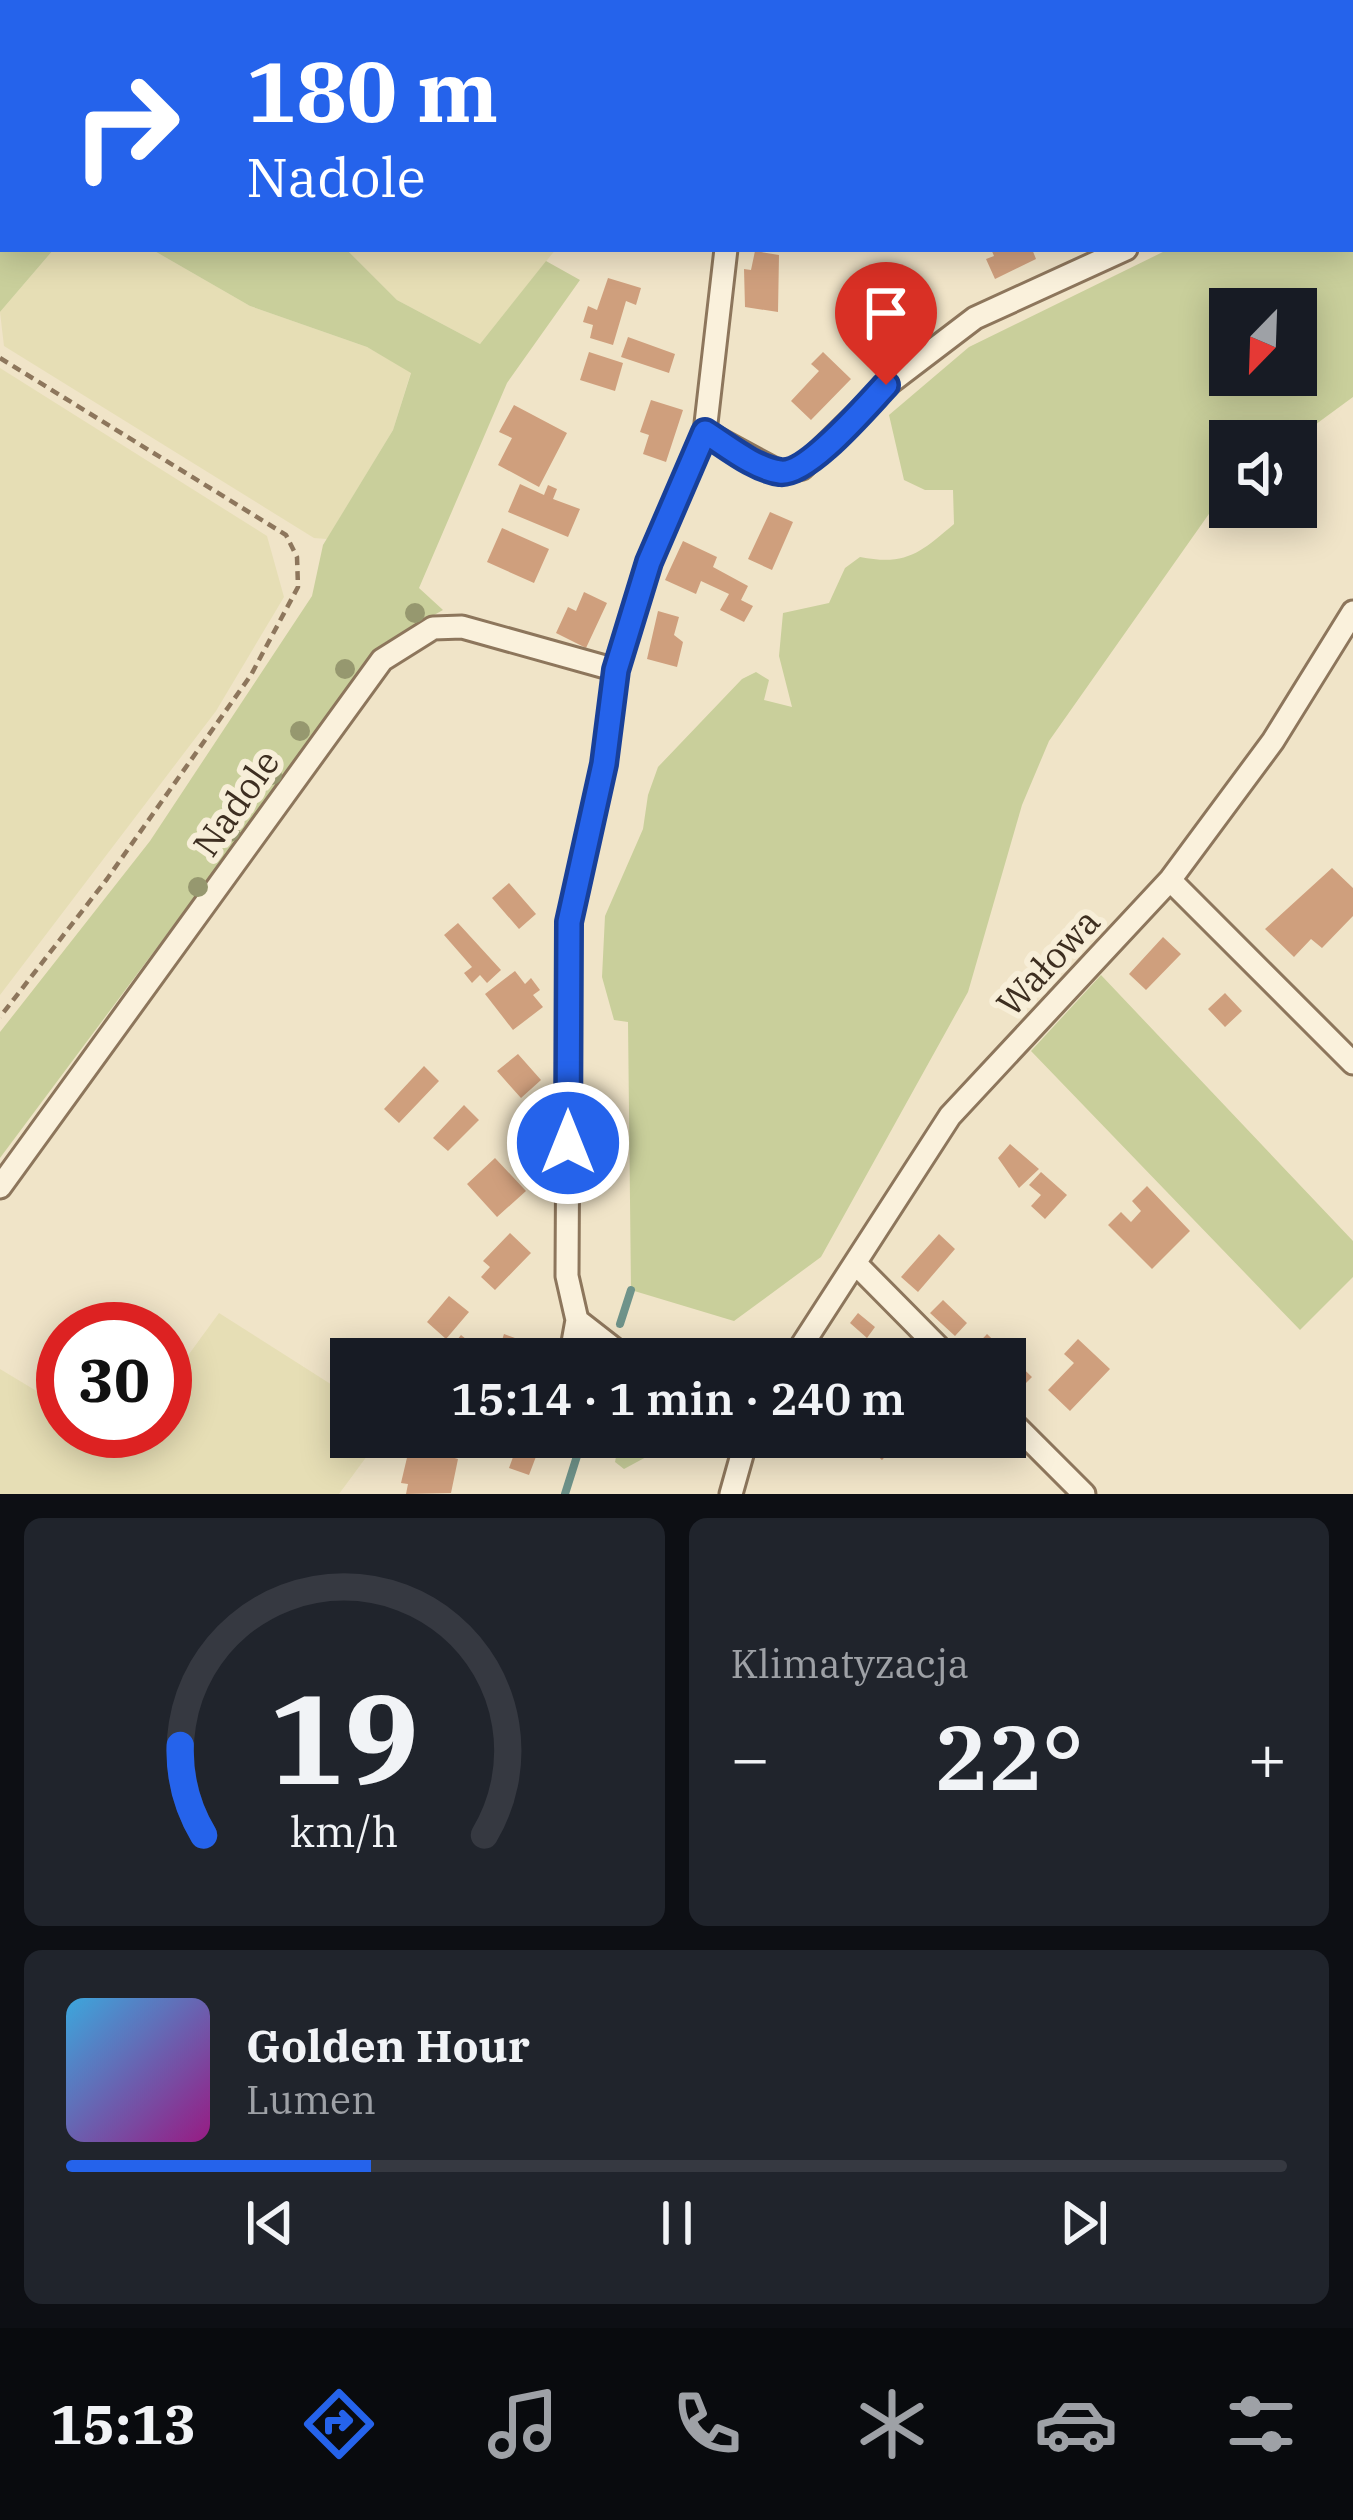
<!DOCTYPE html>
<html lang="pl">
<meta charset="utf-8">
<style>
:root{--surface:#171b24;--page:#20242c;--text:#f1f3f6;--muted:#9ea1a6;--line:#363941;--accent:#2563eb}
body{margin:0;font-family:"IBM Plex Serif",serif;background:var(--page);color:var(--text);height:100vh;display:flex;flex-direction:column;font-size:45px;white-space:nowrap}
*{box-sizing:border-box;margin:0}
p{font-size:39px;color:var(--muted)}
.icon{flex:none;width:66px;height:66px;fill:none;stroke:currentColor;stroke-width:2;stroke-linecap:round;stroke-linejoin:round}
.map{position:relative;height:1494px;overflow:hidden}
.panel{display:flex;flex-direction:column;gap:24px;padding:24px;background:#0d0f14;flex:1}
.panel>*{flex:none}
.top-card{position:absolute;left:0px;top:0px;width:1353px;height:252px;box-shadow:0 6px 30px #0003;background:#2563eb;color:#fff;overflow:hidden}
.needle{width:78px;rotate:203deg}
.fabs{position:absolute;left:1209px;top:288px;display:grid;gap:24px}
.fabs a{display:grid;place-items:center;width:108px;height:108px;border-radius:0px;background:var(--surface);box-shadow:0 6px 30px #0003;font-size:60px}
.speed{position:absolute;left:36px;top:1302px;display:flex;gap:24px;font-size:60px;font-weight:700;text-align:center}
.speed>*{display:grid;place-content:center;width:156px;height:156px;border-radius:50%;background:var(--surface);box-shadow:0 6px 30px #0003;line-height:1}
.speed .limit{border:18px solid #d22;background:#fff;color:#111}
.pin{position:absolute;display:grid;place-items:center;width:102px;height:102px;color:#fff;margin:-123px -51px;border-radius:50% 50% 50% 0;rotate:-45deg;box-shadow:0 0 12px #0007}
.pin .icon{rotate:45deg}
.me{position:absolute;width:132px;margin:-66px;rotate:0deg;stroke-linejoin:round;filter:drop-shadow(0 0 9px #0008)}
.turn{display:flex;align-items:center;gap:42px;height:252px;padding:0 48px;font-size:54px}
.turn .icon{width:156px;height:156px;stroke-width:2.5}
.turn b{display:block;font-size:84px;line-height:102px}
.big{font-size:90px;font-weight:600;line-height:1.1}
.panel .card{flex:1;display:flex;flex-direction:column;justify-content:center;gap:18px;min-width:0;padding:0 42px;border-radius:18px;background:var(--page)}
.panel .dial{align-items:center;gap:0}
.dial svg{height:312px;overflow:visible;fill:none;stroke:var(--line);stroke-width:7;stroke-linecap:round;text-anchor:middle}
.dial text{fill:var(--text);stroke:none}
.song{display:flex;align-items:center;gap:36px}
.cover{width:144px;height:144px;border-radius:18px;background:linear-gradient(135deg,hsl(200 70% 55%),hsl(310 70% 35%))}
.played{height:12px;border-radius:6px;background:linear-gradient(90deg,var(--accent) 25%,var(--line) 25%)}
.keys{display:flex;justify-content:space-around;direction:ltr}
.heat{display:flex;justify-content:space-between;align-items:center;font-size:66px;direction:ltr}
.panel .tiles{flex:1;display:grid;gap:24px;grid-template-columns:1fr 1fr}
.card:last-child{grid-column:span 2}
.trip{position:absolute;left:330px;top:1338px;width:696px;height:120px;border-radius:0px;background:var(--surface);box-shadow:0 6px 30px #0003;font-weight:600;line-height:120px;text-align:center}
.menu{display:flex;height:192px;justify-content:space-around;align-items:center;background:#090b0e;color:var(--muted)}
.menu .icon{width:84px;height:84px}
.menu .selected{color:var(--accent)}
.menu b{font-size:54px;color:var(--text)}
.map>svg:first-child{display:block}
</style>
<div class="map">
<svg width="1353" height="1494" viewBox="0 0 1353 1494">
<rect width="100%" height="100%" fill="#f0e4c8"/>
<path fill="#e6deb5" d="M54,249H151L250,306L367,347L411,372L393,430L327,539L314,538L4,346L0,312Z
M346,249H556L480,344L397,300Z
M0,368L267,536L284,597L216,711L0,995Z
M219,1313L351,1397V1437H381L339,1494H0V1369L63,1407V1431H104L124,1443L133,1431H165V1387Z"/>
<path fill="#c9cf9b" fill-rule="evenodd" d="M0,0H330L3,3V249H54L0,312Z
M1353,140V397L1293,441H1230V495L1211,511L1049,741L1022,805L968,992L821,1257L734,1321L631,1290L628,1022L614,1020L602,977L605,916L643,829L648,795L658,767L742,679L756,672L769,680L764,700L792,707L779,656L783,613L829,603L845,568L860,557C906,566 920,553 954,524L953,490H925L904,480L889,415L969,347L1169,249H1350ZM1296,309V375H1230V309Z
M151,249H346L397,300L480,344L546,261L580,280L507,383L419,588L443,610L384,643L0,1158V1032L150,841L312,596L323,545L393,430L411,373L367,347L250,306Z
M1101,975L1353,1241V1277L1300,1330L1031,1051Z
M620,1437H683L624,1469L615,1462Z"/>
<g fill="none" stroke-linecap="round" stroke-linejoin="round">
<path stroke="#6f938a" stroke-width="8" d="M620,1324L631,1290
M565,1494L583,1437"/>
</g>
<path fill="#cf9f7d" d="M991,249H1032L1036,259L995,279L986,259L994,256Z
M755,251L779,255L778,312L745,307L744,269L751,270Z
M608,278L641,288L636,305L626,301L613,345L590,338L593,325L583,322L588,306L597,310Z
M883,298L888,305L896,298L918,325L905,335L910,342L899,350L894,344L878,356L857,329L868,320L863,313Z
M628,337L675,354L669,373L621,357Z
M589,352L623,363L615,391L580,380Z
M823,352L851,379L811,420L791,401L819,371L811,364Z
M651,400L683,410L666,462L643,454L649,435L640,432Z
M514,405L567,433L539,487L498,465L512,438L499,432Z
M520,484L544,495L548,485L557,489L553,499L580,509L568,537L508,512Z
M770,512L793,522L772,570L748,559Z
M502,528L549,549L534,583L487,562Z
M683,541L717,557L713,567L748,586L741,600L753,606L744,622L720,610L729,594L701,581L696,594L665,580Z
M584,592L607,603L586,648L556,633L568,607L576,611Z
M658,611L679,617L674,635L683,642L677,667L647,659Z
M1332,868L1353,888V916L1322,948L1311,939L1294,957L1265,929Z
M509,883L536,914L519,929L492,898Z
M458,923L501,970L487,983L480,975L472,983L464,973L472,967L444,935Z
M1163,937L1181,954L1146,990L1129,974Z
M515,971L525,984L531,978L540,990L533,995L543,1007L513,1030L485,994Z
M1225,993L1242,1011L1225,1027L1208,1009Z
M518,1054L541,1080L521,1098L497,1071Z
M424,1066L439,1081L399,1123L384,1109Z
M464,1105L479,1120L448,1151L433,1138Z
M1010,1144L1039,1169L1019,1188L998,1158Z
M495,1158L526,1191L497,1217L467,1184Z
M1041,1172L1067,1195L1045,1219L1031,1206L1041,1195L1029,1185Z
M1147,1186L1190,1231L1152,1269L1108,1225L1121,1212L1131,1222L1141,1211L1132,1201Z
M510,1233L531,1253L495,1290L481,1277L490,1267L483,1261Z
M939,1234L955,1249L918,1292L901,1277Z
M449,1296L469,1312L446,1339L427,1322Z
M943,1300L967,1323L955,1336L930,1313Z
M858,1313L875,1327L867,1338L850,1323Z
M504,1334L515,1338L512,1347L525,1352L522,1359H480L488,1338L501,1343Z
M987,1334L1032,1377L1013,1396L1005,1388V1359H975L969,1353Z
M461,1335L472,1344L461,1359H442Z
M1078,1339L1110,1369L1070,1411L1048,1390L1074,1363L1064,1354Z
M857,1437H905L911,1443L901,1454L894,1447L882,1460Z
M520,1438L540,1446L529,1475L509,1468Z
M410,1445L458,1459L451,1493L406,1494L408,1484L401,1483Z"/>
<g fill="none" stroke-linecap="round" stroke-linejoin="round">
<defs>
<path id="minor" d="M755,3L756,0
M1350,95L1353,92
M705,432L781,473L802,468L887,385L975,318L1126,249
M1170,880L1353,1063
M0,1187L382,660L433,628L462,627L616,670
M856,1264L950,1359
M570,1359L577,1320
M627,1359L577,1320L567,1276L569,922L604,764L616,670L648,562L705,432L726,249
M793,1359L950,1116L1170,880L1273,741L1353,612
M1005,1415L1084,1494
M556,1441L557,1437
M731,1494L747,1437"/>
</defs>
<use href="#minor" stroke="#8d765c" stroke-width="27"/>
<path stroke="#8d765c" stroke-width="4.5" stroke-dasharray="9 6" stroke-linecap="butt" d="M8,3L9,0
M171,3L174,0
M0,68L3,55
M0,134L3,133
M0,358L286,535L297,557L298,587L251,675L107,879L0,1017"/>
<use href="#minor" stroke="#faf1dc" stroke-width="21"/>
</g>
<g fill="#96986f">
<circle cx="415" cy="613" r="10"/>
<circle cx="345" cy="669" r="10"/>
<circle cx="300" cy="731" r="10"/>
<circle cx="272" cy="775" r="10"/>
<circle cx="230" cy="832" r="10"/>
<circle cx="198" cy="887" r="10"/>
</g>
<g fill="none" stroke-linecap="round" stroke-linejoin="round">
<defs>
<path id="route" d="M568,1143L569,922L604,764L616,670L649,562L705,432C726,445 755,469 780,472C807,476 866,406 886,385"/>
</defs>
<use href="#route" stroke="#184099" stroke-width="30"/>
<use href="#route" stroke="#2563eb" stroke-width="21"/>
</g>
<g text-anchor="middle" stroke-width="12" stroke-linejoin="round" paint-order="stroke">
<g font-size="36" fill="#3d2e20" stroke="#f7eed8">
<text transform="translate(236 803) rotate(-55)" y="13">Nadole</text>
<text transform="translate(1048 962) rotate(-47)" y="13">Wałowa</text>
</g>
</g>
</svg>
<div class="fabs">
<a><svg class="needle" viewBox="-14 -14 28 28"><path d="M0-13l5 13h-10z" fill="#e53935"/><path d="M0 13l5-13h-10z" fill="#9ea1a6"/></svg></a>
<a><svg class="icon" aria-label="sound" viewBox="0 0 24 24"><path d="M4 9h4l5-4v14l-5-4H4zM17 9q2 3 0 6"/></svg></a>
</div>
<div class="speed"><div class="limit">30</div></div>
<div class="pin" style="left:886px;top:385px;background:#d93025"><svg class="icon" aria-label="arrive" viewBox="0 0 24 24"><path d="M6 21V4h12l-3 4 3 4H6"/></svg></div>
<svg class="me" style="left:568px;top:1143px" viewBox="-20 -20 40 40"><circle r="17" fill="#2563eb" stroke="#fff" stroke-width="3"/><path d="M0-11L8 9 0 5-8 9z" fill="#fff"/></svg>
<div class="trip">15:14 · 1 min · 240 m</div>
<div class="top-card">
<div class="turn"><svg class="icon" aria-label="right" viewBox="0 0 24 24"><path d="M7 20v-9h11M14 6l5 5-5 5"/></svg><div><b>180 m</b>Nadole</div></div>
</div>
</div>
<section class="panel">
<div class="tiles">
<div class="card dial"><svg viewBox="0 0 100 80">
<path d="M14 69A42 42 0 1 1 86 69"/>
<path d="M14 69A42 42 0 0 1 8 46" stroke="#2563eb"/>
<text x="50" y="56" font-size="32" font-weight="700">19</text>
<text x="50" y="72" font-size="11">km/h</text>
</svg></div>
<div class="card"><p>Klimatyzacja</p>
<div class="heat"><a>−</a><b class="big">22°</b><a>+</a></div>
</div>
<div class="card">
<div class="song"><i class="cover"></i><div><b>Golden Hour</b><p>Lumen</p></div></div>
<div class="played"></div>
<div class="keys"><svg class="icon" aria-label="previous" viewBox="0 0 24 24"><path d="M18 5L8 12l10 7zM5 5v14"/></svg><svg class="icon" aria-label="pause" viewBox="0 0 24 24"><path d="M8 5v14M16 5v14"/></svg><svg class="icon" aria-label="next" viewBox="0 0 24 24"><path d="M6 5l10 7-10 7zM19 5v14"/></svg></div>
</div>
</div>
</section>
<nav class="menu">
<b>15:13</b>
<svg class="icon selected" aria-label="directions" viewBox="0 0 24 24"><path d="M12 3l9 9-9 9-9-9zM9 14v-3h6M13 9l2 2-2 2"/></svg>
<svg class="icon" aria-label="music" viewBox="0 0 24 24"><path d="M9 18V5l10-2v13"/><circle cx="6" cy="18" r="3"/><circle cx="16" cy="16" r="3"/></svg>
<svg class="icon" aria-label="phone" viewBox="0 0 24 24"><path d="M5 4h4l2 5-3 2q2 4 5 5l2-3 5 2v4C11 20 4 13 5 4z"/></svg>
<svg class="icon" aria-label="climate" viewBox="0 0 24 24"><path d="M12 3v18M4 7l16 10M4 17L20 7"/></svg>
<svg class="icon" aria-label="car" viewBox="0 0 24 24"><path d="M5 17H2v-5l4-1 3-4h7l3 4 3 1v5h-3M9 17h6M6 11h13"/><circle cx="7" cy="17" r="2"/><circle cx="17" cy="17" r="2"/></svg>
<svg class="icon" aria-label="filters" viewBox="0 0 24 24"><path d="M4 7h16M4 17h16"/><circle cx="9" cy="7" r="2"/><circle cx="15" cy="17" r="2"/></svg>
</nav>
